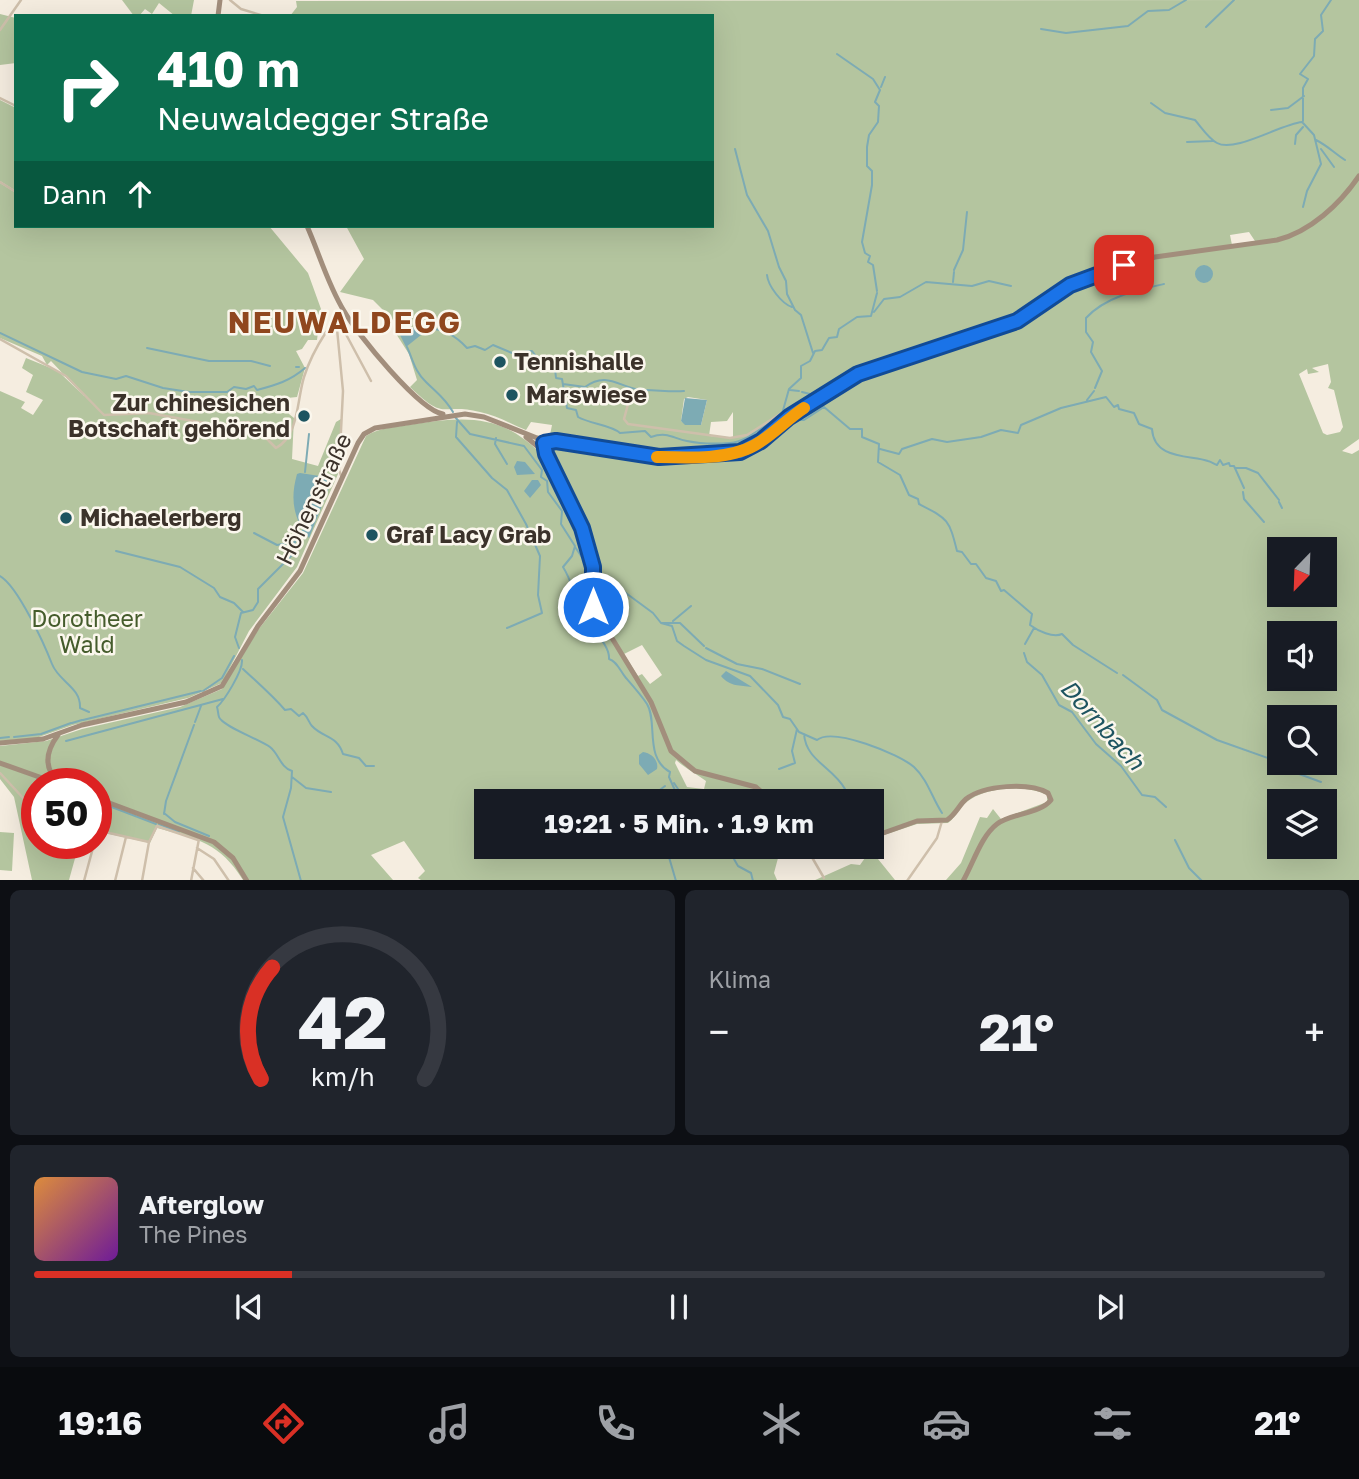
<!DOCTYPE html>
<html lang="de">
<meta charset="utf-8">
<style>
:root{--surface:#171b24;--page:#20242c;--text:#f1f3f6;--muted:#9ea1a6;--line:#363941;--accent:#d93025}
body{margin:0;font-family:"Golos Text",sans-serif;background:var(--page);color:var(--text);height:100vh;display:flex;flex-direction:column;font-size:26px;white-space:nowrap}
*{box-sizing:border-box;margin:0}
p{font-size:23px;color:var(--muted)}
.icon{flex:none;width:38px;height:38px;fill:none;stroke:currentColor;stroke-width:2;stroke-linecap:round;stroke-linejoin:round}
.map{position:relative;height:880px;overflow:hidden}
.sheet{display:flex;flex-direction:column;gap:10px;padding:10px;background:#0d0f14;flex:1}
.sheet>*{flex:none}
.hud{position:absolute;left:14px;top:14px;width:700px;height:214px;border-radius:0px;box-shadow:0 7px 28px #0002;background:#0b6e4f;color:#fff;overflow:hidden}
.needle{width:46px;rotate:203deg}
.controls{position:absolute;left:1267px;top:537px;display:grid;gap:14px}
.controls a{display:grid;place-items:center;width:70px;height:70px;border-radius:0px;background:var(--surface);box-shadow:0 7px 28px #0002;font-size:35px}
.speed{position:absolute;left:21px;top:768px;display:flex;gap:14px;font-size:35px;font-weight:700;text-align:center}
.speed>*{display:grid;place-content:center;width:91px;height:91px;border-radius:50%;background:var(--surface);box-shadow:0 7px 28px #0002;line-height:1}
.speed .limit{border:10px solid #d22;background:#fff;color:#111}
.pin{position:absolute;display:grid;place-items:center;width:60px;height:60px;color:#fff;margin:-30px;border-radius:14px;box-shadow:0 4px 10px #0006}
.me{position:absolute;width:77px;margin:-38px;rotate:0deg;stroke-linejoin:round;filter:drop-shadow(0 0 5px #0008)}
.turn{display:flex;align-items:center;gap:24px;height:147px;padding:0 28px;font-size:32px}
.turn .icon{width:91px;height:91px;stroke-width:2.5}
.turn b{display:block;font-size:49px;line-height:60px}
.then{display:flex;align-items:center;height:66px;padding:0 28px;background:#0003;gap:14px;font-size:26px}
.big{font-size:52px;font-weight:700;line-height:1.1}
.sheet .card{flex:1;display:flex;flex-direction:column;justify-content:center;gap:10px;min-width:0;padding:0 24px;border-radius:10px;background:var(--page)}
.sheet .dial{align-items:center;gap:0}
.dial svg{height:182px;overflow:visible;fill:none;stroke:var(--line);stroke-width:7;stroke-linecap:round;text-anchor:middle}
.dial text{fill:var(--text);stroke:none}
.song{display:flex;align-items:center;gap:21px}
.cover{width:84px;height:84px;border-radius:10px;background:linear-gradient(135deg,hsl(30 70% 55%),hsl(280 70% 35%))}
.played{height:7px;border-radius:4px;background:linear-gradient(90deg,var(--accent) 20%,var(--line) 20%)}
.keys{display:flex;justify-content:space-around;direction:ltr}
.heat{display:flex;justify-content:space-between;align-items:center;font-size:38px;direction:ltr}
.sheet .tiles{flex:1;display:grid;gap:10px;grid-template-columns:1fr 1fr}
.card:last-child{grid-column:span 2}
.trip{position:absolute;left:474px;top:789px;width:410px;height:70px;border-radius:0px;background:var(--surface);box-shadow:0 7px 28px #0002;font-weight:700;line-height:70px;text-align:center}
.tab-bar{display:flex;height:112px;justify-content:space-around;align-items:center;background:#090b0e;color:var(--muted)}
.tab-bar .icon{width:49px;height:49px}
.tab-bar .on{color:var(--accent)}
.tab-bar b{font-size:32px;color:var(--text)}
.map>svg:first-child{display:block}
</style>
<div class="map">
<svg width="1359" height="881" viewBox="0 0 1359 881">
<rect width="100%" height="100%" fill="#f5ede0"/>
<path fill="#b4c59f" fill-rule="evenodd" d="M122,0H194L191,16H175L159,3L152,14L145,9L139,16H134Z
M1359,0V439L1342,451L1352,454L1359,450V880H946L961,863L980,817L987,818L993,809L1001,819L1047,802V795C1027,785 990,787 971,799C961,804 957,816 948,823L917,824L872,839V802H486V847H781L774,873L777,880H421L418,878L425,871L404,841L371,855L393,880H243C220,843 198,839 157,828L150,843L96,831V784H37V844H79L69,880H32L14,797L0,779V746L46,741L82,729L180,707L222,689L258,630L303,573L366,436C380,427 398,427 414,424C464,417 500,413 540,453L548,443H561V438L550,435L552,425L531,422L526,430C511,424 496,415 480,412C440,402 447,423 410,387L417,380L409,354L393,329L395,322L373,300L340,292L364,259L346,226H712V16H290L297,7L296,1ZM1249,232L1255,241L1232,245L1230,235ZM1328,364L1331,382L1328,388L1334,390L1343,427L1340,432L1327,435L1323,433L1299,374L1307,369L1308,374L1319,372L1312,368ZM688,397L707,400L701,425H687L681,421L684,399ZM733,412V438L709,436L711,422L727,421ZM1279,550H1325V595H1279ZM1279,634H1325V679H1279ZM642,645L662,675L650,684L642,674L638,676L624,654ZM1279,718H1325V763H1279ZM676,760C686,769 697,774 706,781L704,789L687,787L675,763ZM1279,802H1325V847H1279Z
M0,14L16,18V63L0,65Z
M0,100L16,108V191L0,181Z
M0,183L16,193V226H269L308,273L321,309L317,340H308L302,349L296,351L305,368L297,397L287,398L289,414L294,418L292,459L318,466L336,422L341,419L338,474L297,567L249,631L222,683L188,698L73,725L36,738L0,741V391L25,402L21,408L33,415L43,400L26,392L33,375L22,368L26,358L58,371L84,396L51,361L47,365L42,356L0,338Z
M0,832L14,833L12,871L0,870Z
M867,855L878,859L895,880L813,881L851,864L860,865Z"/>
<path fill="#7dabb4" d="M1195 274a9 9 0 1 1 18 0a9 9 0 1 1-18 0Z
M395,325L403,331L410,327L426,331L406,347Z
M685,398L707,400L701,425H685L681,421Z
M517,461L525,462L535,474L517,475L514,467Z
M300,473L333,478L309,538C293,518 290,499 297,474Z
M532,480H538L541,485L530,498L524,491Z
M726,671L752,687C740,685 730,687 721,676Z
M643,752C651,753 659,760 657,769L648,775L639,764V755Z"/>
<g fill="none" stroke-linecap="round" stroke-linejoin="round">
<path stroke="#7dabb4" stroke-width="2" d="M1206,27L1234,0
M1041,29L1066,33L1128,26L1148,11L1169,10L1186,0
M837,54L873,79L880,90L875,102L879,106L878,122L869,135L867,147V166L872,171V185L862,242L865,253L870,256L868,262L873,265L877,291
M881,87L885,77
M1151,103L1165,113L1195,120C1202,128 1208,138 1217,143C1235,153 1281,124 1302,122
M1271,110L1288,108L1304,96
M1303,121V88L1308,79L1300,74L1314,56L1315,39L1323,31L1321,15L1331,0
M1316,140C1328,146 1334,153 1345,160
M1187,142L1213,141
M1295,144L1296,135L1303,127
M735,149L747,195L768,231L779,267L786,281L787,294L795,310L801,315L813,353
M1321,149L1334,167
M1303,207L1307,191L1321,164L1314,135L1303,123
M954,270L963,250L967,212
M767,275C768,286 782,304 792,307
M953,282L954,272
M874,312L884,299L900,297L926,282L972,286L989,281L1011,286
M323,328V334
M424,330C441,325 458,338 467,348L475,346L485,350L493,345L512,353L532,351L539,360L555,369L556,378L562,379L567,408L576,410L578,417C590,424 612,425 620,433L645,431L651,437C668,431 674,439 687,441C701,444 716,444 730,443C752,441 766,419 783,418
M0,333L82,372L116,379L126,376L163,388L189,392H227L234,387L246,389L254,386L257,390C276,385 290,381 305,368
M451,334L454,328L460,327
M407,347C413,360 415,372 426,382C437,393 445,398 453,412
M147,348L209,361H251L270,366
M296,367H299
M563,384L585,387C609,369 622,391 645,390C658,390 670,392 684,391
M1095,388L1102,371L1091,352L1093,342L1086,332V318C1105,297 1137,290 1164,284
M574,389L580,391L584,388
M790,390L799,391
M802,392L814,395
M1087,400L1094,391
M782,414L789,389L801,378V366L810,361L815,351L822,350L829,338L837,337L839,329L857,317L871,316L877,293
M455,417L470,434L524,446L542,470L541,477L547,481L548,492L562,511L561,524L575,546L572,556L563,567C574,584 576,606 588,622C595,633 610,646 609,659C617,661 620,671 626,678C633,686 641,695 647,704C658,722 644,758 670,772L669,777L678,797L688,802
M789,420H804L824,407L850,429H862V437L879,444L878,462L900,475L909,495L918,499L919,504C948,519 949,519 957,551L962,552L971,564H976L986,578L996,581L1001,591L1004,590L1032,614L1030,625C1038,631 1053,638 1062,634L1073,645L1117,673
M457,422L456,437L492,478L507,490L526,524L540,556L538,595L542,613L507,628
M496,438L495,444L507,464
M880,449L899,454L902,449L932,439L947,442L981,437L1001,430L1018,433L1021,425L1061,408L1106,397L1114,407L1118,405L1119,409L1134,413L1139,424L1152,429C1154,460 1190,455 1208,461C1212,462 1214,464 1217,465L1220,460L1223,465L1229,463L1230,466H1234L1244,488
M1235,468H1246L1258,473L1279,500
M305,472L309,434
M1243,492L1244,499L1264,522
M1279,502L1282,508
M254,533L277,545L295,542
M575,547L588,566
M116,551L180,567L214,588L220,597L234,603L243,612
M596,571L653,613L661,623L672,626L677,641L684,646L706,660L750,676L778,705L783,717L790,719L799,732L817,740C833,727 899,754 914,767C928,780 932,798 942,813
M0,576C18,586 45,646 52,664C59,682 81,687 80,708L89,712
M673,621L691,606
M661,623H680L704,646
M1025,644L1034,628
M239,648L235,637L241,613L253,610L258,602V589L293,554L295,542L304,529
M706,648L737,664L762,669L800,684
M1024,653L1027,662L1042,675L1059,705L1072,712L1096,744L1121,766L1142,795L1155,797L1166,807
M242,660C243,671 224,701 217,707C218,710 218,714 219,717C222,726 259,739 270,747C279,754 280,767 292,771L291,788L283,817L301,881
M243,669C259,684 272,695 285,710L291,709L299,716L303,713C308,717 309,723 312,726C323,738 337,735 343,754L359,758L366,766H374
M1123,675L1157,700L1162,710L1217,740L1279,762
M203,691L222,678L234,656
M83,720L201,691
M195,722L201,706
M72,723L82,720
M804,734C806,761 833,767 845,789
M14,737L41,734L71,723
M0,738L9,737
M66,741L223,699
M1282,763L1291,771L1321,782
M779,769L795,763L792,751L797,729
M292,777L306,788L331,792
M37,779L51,784
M674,783L684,798
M96,801L156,824
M644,802L665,786
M164,813L175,822L209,836
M164,814L166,801L194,725
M159,824L179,832
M1175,840L1189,868L1202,881
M666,847L676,881
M727,847L738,866L751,873L753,881"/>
<path stroke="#cebfab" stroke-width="2.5" d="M230,0L241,9L264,16
M0,30L21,0
M0,98L16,106
M0,182L16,192
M341,325L371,381
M0,339L66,376L104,415L149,413L215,425L250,422L276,448C299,436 297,399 304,377C309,361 317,346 326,332L337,329
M630,397L624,419L628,424L730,438L747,435L780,414L789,417
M342,478L339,470L343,391L337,329L344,313
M0,773L24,799L31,816L37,817
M96,830L149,842
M806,847L824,878
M197,848L214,859L229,881
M193,868L204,881
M84,881L94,844
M115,881L126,837
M142,881L149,842L157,826L198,840
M191,881L199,839
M907,881L937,838L942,821"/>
<path stroke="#a28e7c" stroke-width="5" d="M218,16L220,0
M307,226C319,253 328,285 344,311C357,334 420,411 443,414
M526,437L542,450
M543,445L582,528L593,567V607L651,702L671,751L695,771L756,787L773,802
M58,735C46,751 43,767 58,782
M0,743L43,739L82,725L186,702L222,686L258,626L300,571L358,443L364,434L375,428L465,414L484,417L537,438L633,454L686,457L736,452L757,444L789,417L858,374L1017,322L1064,288L1100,273L1155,257L1277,240C1310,232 1340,204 1359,176
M0,763L59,784
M96,798L214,842L233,858L247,881
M872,837L917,821L947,820C956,814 959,805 966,799C984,785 1029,782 1048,793L1051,800C1040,814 1012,813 997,824C981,836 973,864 963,881"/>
</g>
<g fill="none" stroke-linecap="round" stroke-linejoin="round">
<defs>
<path id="route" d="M593,607V567L582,528L546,454L544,443L556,441L659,457L740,452L761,441L789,417L858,374L1017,321L1070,285L1124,265"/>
</defs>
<use href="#route" stroke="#114b97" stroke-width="18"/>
<use href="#route" stroke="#1a73e8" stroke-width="12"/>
<path stroke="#f59e0b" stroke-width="12" d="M657,457C687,458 729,460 755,445C773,435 787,419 804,408"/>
</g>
<g fill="#1d5460" stroke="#fbf7ed" stroke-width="2.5">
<circle cx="500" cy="362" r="7"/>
<circle cx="512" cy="395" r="7"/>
<circle cx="304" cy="416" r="7"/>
<circle cx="66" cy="518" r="7"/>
<circle cx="372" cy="535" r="7"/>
</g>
<g text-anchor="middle" stroke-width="5" stroke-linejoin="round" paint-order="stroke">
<g font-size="23" font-weight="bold" fill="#3b322a" stroke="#fbf7ed" text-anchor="start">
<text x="514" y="370">Tennishalle</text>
<text x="526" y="403">Marswiese</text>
<text x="290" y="411" text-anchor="end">Zur chinesichen<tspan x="290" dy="26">Botschaft gehörend</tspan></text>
<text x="80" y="526">Michaelerberg</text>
<text x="386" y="543">Graf Lacy Grab</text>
</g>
<g font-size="23" fill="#3b322a" stroke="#fbf7ed">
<text transform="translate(314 499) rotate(-64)" y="8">Höhenstraße</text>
</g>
<g font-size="23" fill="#455c2c" stroke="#fbf7ed">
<text x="87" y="627">Dorotheer<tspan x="87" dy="26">Wald</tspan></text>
</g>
<g font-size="24" font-style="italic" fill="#1d5460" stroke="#fbf7ed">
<text transform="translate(1102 725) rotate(48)" y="8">Dornbach</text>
</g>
<g font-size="30" font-weight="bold" letter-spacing="2" fill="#90471e" stroke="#fbf7ed">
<text x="345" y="333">NEUWALDEGG</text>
</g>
</g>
</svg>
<div class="controls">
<a><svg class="needle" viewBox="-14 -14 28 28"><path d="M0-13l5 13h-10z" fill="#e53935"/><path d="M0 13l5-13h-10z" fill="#9ea1a6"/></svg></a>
<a><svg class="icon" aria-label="sound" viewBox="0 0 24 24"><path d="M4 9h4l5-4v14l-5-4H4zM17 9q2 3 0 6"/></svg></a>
<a><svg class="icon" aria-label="search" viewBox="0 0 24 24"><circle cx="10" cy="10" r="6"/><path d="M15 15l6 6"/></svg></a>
<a><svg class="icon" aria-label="layers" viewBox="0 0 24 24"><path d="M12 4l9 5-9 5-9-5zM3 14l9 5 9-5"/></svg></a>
</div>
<div class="speed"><div class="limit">50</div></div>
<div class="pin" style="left:1124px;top:265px;background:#d93025"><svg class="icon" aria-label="arrive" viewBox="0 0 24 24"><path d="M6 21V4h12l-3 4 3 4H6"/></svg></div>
<svg class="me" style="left:593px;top:607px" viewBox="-20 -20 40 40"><circle r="17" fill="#1a73e8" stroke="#fff" stroke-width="3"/><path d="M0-11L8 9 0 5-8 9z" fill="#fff"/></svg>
<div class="trip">19:21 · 5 Min. · 1.9 km</div>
<div class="hud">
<div class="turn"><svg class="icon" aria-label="right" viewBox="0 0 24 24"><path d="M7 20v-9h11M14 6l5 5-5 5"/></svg><div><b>410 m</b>Neuwaldegger Straße</div></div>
<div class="then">Dann<svg class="icon" aria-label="ahead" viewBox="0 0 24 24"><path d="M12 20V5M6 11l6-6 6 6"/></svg></div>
</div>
</div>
<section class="sheet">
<div class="tiles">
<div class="card dial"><svg viewBox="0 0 100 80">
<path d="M14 69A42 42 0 1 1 86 69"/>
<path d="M14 69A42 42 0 0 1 19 20" stroke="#d93025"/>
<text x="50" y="56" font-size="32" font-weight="700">42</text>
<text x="50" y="72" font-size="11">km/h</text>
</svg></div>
<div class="card"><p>Klima</p>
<div class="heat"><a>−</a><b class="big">21°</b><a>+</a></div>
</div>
<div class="card">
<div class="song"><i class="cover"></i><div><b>Afterglow</b><p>The Pines</p></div></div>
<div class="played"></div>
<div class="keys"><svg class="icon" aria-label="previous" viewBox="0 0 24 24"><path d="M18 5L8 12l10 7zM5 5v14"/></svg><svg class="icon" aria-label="pause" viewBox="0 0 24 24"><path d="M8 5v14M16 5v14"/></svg><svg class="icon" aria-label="next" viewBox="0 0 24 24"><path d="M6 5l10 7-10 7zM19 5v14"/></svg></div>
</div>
</div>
</section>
<nav class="tab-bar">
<b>19:16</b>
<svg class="icon on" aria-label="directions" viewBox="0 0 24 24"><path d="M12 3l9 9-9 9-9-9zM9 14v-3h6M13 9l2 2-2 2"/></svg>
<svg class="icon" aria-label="music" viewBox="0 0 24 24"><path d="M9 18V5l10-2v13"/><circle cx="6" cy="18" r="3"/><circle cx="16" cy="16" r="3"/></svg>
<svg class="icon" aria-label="phone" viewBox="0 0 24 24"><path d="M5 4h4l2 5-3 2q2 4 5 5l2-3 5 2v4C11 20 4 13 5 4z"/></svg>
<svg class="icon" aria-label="climate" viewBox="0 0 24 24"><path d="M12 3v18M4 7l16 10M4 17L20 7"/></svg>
<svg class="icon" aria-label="car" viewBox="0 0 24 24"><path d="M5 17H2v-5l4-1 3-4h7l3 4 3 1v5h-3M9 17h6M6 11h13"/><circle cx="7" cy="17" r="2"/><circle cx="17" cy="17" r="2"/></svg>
<svg class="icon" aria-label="filters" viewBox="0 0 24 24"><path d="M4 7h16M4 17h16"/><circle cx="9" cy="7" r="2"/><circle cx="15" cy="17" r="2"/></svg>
<b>21°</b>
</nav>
